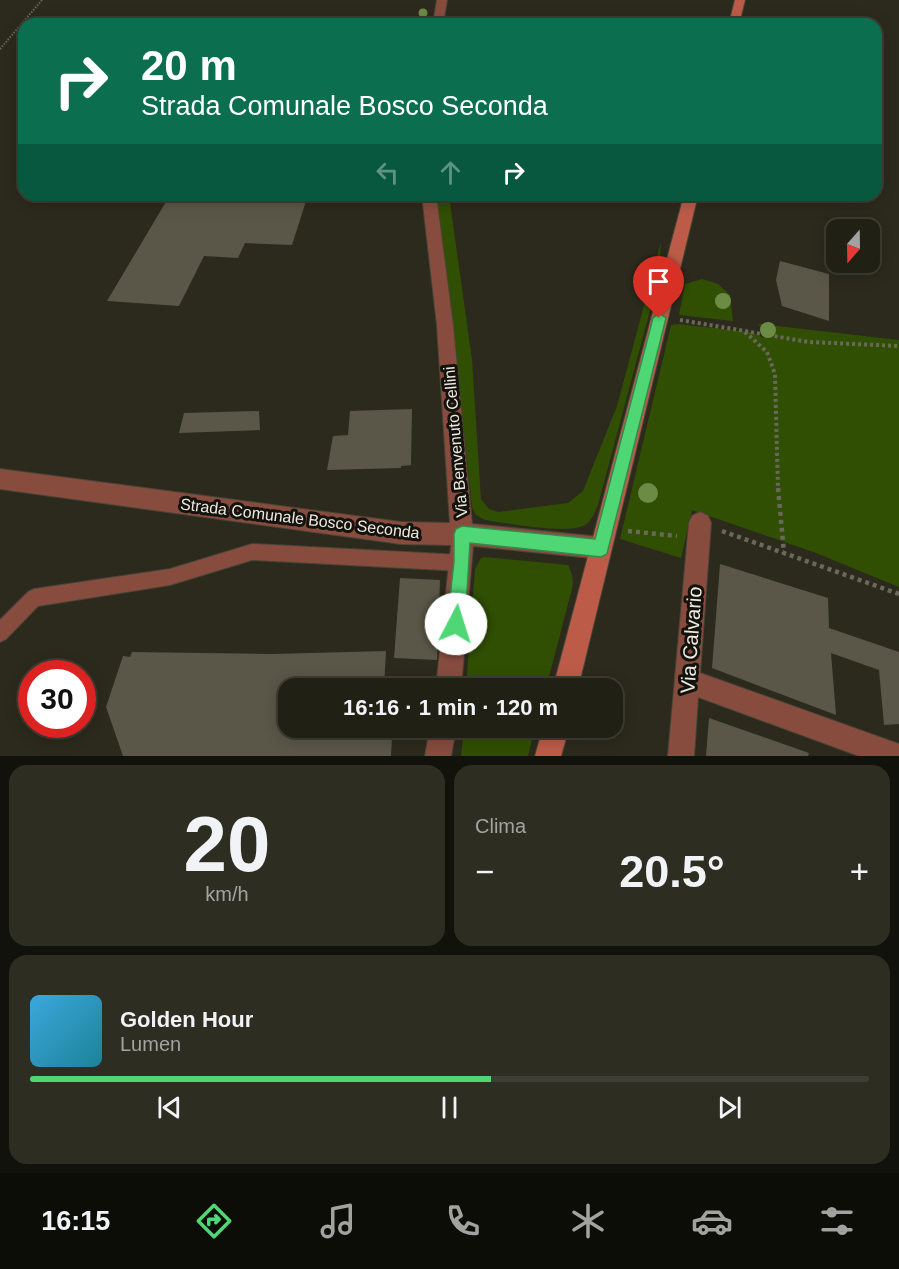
<!DOCTYPE html>
<html lang="it">
<meta charset="utf-8">
<style>
:root{--surface:#212015;--page:#2d2d22;--text:#f1f3f6;--muted:#a2a3a0;--line:#3e3e34;--accent:#4fd675}
body{margin:0;font-family:Arial,sans-serif;background:var(--page);color:var(--text);height:100vh;display:flex;flex-direction:column;font-size:22px;white-space:nowrap}
*{box-sizing:border-box;margin:0}
p{font-size:20px;color:var(--muted)}
.icon{flex:none;width:33px;height:33px;fill:none;stroke:currentColor;stroke-width:2;stroke-linecap:round;stroke-linejoin:round}
.map{position:relative;height:756px;overflow:hidden}
.sheet{display:flex;flex-direction:column;gap:9px;padding:9px;background:#12120c;flex:1}
.sheet>*{flex:none}
.guide{position:absolute;left:18px;top:18px;width:864px;height:183px;border-radius:18px;box-shadow:0 3px 15px #0003,0 0 0 2px var(--line);background:#0b6e4f;color:#fff;overflow:hidden}
.needle{width:39px;rotate:200deg}
.controls{position:absolute;left:826px;top:219px;display:grid;gap:12px}
.controls a{display:grid;place-items:center;width:54px;height:54px;border-radius:12px;background:var(--surface);box-shadow:0 3px 15px #0003,0 0 0 2px var(--line);font-size:30px}
.speed{position:absolute;left:18px;top:660px;display:flex;gap:12px;font-size:30px;font-weight:700;text-align:center}
.speed>*{display:grid;place-content:center;width:78px;height:78px;border-radius:50%;background:var(--surface);box-shadow:0 3px 15px #0003,0 0 0 2px var(--line);line-height:1}
.speed .limit{border:9px solid #d22;background:#fff;color:#111}
.pin{position:absolute;display:grid;place-items:center;width:51px;height:51px;color:#fff;margin:-62px -26px;border-radius:50% 50% 50% 0;rotate:-45deg;box-shadow:0 0 6px #0007}
.pin .icon{rotate:45deg}
.me{position:absolute;width:66px;margin:-33px;rotate:5deg;stroke-linejoin:round;filter:drop-shadow(0 0 4px #0008)}
.turn{display:flex;align-items:center;gap:21px;height:126px;padding:0 24px;font-size:27px}
.turn .icon{width:78px;height:78px;stroke-width:2.5}
.turn b{display:block;font-size:42px;line-height:51px}
.lanes{display:flex;align-items:center;height:57px;padding:0 24px;background:#0003;justify-content:center;gap:30px;direction:ltr}
.lanes .off{opacity:.35}
.big{font-size:45px;font-weight:800;line-height:1.1}
.sheet .tile{flex:1;display:flex;flex-direction:column;justify-content:center;gap:9px;min-width:0;padding:0 21px;border-radius:18px;background:var(--page)}
.sheet .dial{align-items:center;gap:0}
.dial b{font-size:78px;line-height:1}
.song{display:flex;align-items:center;gap:18px}
.cover{width:72px;height:72px;border-radius:9px;background:linear-gradient(135deg,hsl(200 70% 55%),hsl(190 70% 35%))}
.played{height:6px;border-radius:3px;background:linear-gradient(90deg,var(--accent) 55%,var(--line) 55%)}
.keys{display:flex;justify-content:space-around;direction:ltr}
.heat{display:flex;justify-content:space-between;align-items:center;font-size:33px;direction:ltr}
.sheet .tiles{flex:1;display:grid;gap:9px;grid-template-columns:1fr 1fr}
.tile:last-child{grid-column:span 2}
.trip{position:absolute;left:278px;top:678px;width:345px;height:60px;border-radius:18px;background:var(--surface);box-shadow:0 3px 15px #0003,0 0 0 2px var(--line);font-weight:800;line-height:60px;text-align:center}
.tabs{display:flex;height:96px;justify-content:space-around;align-items:center;background:#0d0d08;color:var(--muted)}
.tabs .icon{width:42px;height:42px}
.tabs .active{color:var(--accent)}
.tabs b{font-size:27px;color:var(--text)}
.map>svg:first-child{display:block}
</style>
<div class="map">
<svg width="899" height="756" viewBox="0 0 899 756">
<rect width="100%" height="100%" fill="#2c2a1c"/>
<path fill="#304f02" d="M436,195H449L472,360L481,499L489,509L498,512L568,503L583,491L617,406L661,242L659,277L598,505C595,512 592,521 585,525C567,535 507,523 485,520L476,515L472,507L449,290Z
M702,279L718,284L730,295L733,321L679,315L685,284Z
M678,324L751,332L764,338L759,324L899,340V587L816,553L692,510L681,558L620,539L671,325Z
M485,557L568,565C572,573 574,580 572,589L546,688H466L475,569L481,558Z
M464,728H535L528,756H461Z"/>
<path fill="#5a5748" d="M170,195L306,201L292,245L245,243L238,258L204,256L179,306L107,301Z
M780,261L829,274V321L782,306L776,280Z
M412,409L411,465L401,466V468L327,470L333,436L348,435L350,411Z
M259,411L260,430L179,433L184,413Z
M720,564L828,598L829,628L899,652V724L884,725L879,670L831,653L836,715L712,668Z
M400,578L440,580L437,660L394,658Z
M386,651L384,688H288V728H388L387,737L392,738L391,756H123L106,707L123,656L130,657L132,652L273,654Z
M709,718L809,753L808,756H706Z"/>
<g fill="none" stroke-linecap="round" stroke-linejoin="round">
<defs>
<path id="lane" d="M252,544L462,555L468,557L470,563L468,569L462,571L252,560L170,585L38,606L6,639L0,642V620L28,592L34,589L170,569Z"/>
<path id="street" d="M437,0H447L443,24H433Z
M422,195H436L453,325L472,524L601,537L609,540L612,548L609,556L601,559L473,546L461,688H436L451,545L401,544L0,489V469L401,522L450,523L437,325Z
M700,512L708,516L711,523L700,673L899,744V756H859L698,697L694,756H668L689,523L692,516Z
M430,728H456L451,756H425Z"/>
<path id="secondary" d="M735,0H745L739,24H729Z
M684,195H698L578,688H553Z
M543,728H569L561,756H535Z"/>
</defs>
<use href="#lane" stroke="#474537" stroke-width="2"/>
<use href="#street" stroke="#474537" stroke-width="2"/>
<use href="#secondary" stroke="#474537" stroke-width="2"/>
<path stroke="#6a685b" stroke-width="2" stroke-dasharray="1.5 1.5" stroke-linecap="butt" d="M0,49L42,0"/>
<path stroke="#6a685b" stroke-width="4" stroke-dasharray="3 3" stroke-linecap="butt" d="M680,320L809,342L899,346
M745,332L767,352L775,374L778,489"/>
<path stroke="#6a685b" stroke-width="4.5" stroke-dasharray="4 4" stroke-linecap="butt" d="M778,488L784,553
M628,531L677,536
M722,531L899,594"/>
<use href="#lane" fill="#884c3f" fill-rule="evenodd"/>
<use href="#street" fill="#884c3f" fill-rule="evenodd"/>
<use href="#secondary" fill="#bc5c48" fill-rule="evenodd"/>
</g>
<g fill="#6c8b45">
<circle cx="423" cy="13" r="4.5"/>
<circle cx="723" cy="301" r="8"/>
<circle cx="768" cy="330" r="8"/>
<circle cx="648" cy="493" r="10"/>
</g>
<path fill="#4fd675" stroke="#338b4c" stroke-width="1.5" d="M659,313L666,318L607,554L601,557L470,543L465,624L463,630L456,632L450,630L447,624L454,562V534L456,529L462,526L595,539L653,318Z"/>
<g text-anchor="middle" stroke-width="6" stroke-linejoin="round" paint-order="stroke">
<g font-size="16" fill="#ebe9e0" stroke="#13120c">
<text transform="translate(455 442) rotate(-95)" y="6">Via Benvenuto Cellini</text>
<text transform="translate(300 518) rotate(7)" y="6">Strada Comunale Bosco Seconda</text>
</g>
<g font-size="20" fill="#ebe9e0" stroke="#13120c">
<text transform="translate(691 640) rotate(-86)" y="7">Via Calvario</text>
</g>
</g>
</svg>
<div class="controls">
<a><svg class="needle" viewBox="-14 -14 28 28"><path d="M0-13l5 13h-10z" fill="#e53935"/><path d="M0 13l5-13h-10z" fill="#a2a3a0"/></svg></a>
</div>
<div class="speed"><div class="limit">30</div></div>
<div class="pin" style="left:659px;top:318px;background:#d93025"><svg class="icon" aria-label="arrive" viewBox="0 0 24 24"><path d="M6 21V4h12l-3 4 3 4H6"/></svg></div>
<svg class="me" style="left:456px;top:624px" viewBox="-20 -20 40 40"><circle r="19" fill="#fff"/><path d="M0-13L10 11 0 6-10 11z" fill="#4fd675"/></svg>
<div class="trip">16:16 · 1 min · 120 m</div>
<div class="guide">
<div class="turn"><svg class="icon" aria-label="right" viewBox="0 0 24 24"><path d="M7 20v-9h11M14 6l5 5-5 5"/></svg><div><b>20 m</b>Strada Comunale Bosco Seconda</div></div>
<div class="lanes"><svg class="icon off" aria-label="left" viewBox="0 0 24 24"><path d="M17 20v-9H6M10 6l-5 5 5 5"/></svg><svg class="icon off" aria-label="ahead" viewBox="0 0 24 24"><path d="M12 20V5M6 11l6-6 6 6"/></svg><svg class="icon" aria-label="right" viewBox="0 0 24 24"><path d="M7 20v-9h11M14 6l5 5-5 5"/></svg></div>
</div>
</div>
<section class="sheet">
<div class="tiles">
<div class="tile dial"><b>20</b><p>km/h</p></div>
<div class="tile"><p>Clima</p>
<div class="heat"><a>−</a><b class="big">20.5°</b><a>+</a></div>
</div>
<div class="tile">
<div class="song"><i class="cover"></i><div><b>Golden Hour</b><p>Lumen</p></div></div>
<div class="played"></div>
<div class="keys"><svg class="icon" aria-label="previous" viewBox="0 0 24 24"><path d="M18 5L8 12l10 7zM5 5v14"/></svg><svg class="icon" aria-label="pause" viewBox="0 0 24 24"><path d="M8 5v14M16 5v14"/></svg><svg class="icon" aria-label="next" viewBox="0 0 24 24"><path d="M6 5l10 7-10 7zM19 5v14"/></svg></div>
</div>
</div>
</section>
<nav class="tabs">
<b>16:15</b>
<svg class="icon active" aria-label="directions" viewBox="0 0 24 24"><path d="M12 3l9 9-9 9-9-9zM9 14v-3h6M13 9l2 2-2 2"/></svg>
<svg class="icon" aria-label="music" viewBox="0 0 24 24"><path d="M9 18V5l10-2v13"/><circle cx="6" cy="18" r="3"/><circle cx="16" cy="16" r="3"/></svg>
<svg class="icon" aria-label="phone" viewBox="0 0 24 24"><path d="M5 4h4l2 5-3 2q2 4 5 5l2-3 5 2v4C11 20 4 13 5 4z"/></svg>
<svg class="icon" aria-label="climate" viewBox="0 0 24 24"><path d="M12 3v18M4 7l16 10M4 17L20 7"/></svg>
<svg class="icon" aria-label="car" viewBox="0 0 24 24"><path d="M5 17H2v-5l4-1 3-4h7l3 4 3 1v5h-3M9 17h6M6 11h13"/><circle cx="7" cy="17" r="2"/><circle cx="17" cy="17" r="2"/></svg>
<svg class="icon" aria-label="filters" viewBox="0 0 24 24"><path d="M4 7h16M4 17h16"/><circle cx="9" cy="7" r="2"/><circle cx="15" cy="17" r="2"/></svg>
</nav>
